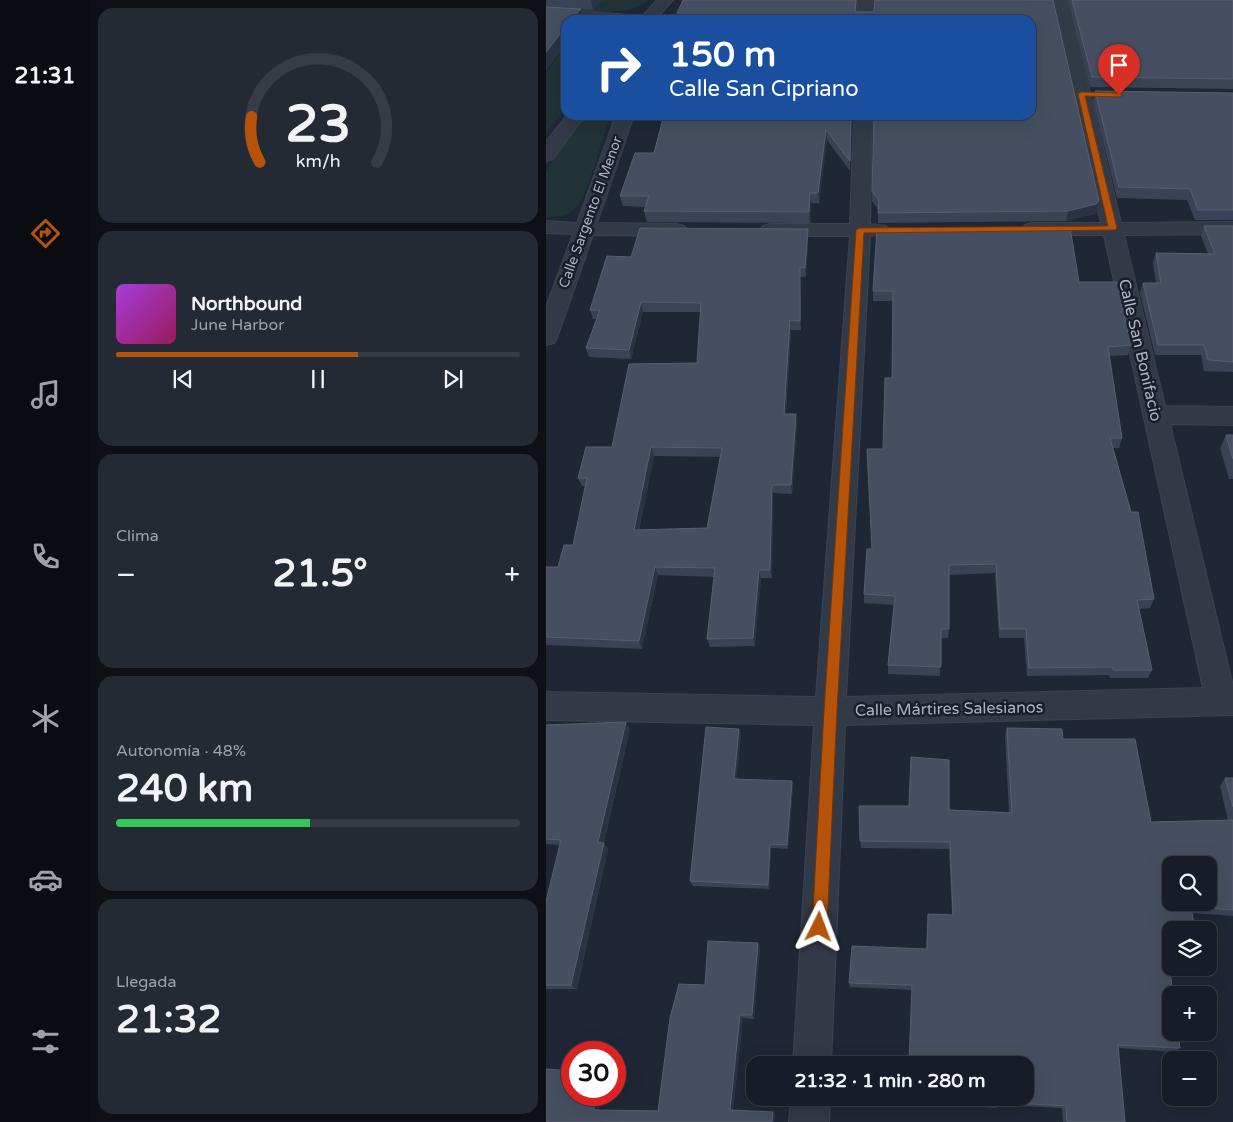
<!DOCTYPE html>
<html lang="es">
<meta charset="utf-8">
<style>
:root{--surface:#171d28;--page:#242a34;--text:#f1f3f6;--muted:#9ea2a8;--line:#363b45;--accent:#b45309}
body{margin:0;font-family:"Varela Round",sans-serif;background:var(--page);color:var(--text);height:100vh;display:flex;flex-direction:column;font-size:19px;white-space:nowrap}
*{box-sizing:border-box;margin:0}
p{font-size:16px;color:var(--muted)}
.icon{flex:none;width:28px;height:28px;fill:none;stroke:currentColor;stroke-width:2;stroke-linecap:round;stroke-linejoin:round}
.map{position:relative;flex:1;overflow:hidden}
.details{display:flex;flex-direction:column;gap:8px;padding:8px;background:#0d1016;width:456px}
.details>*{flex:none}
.banner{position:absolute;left:15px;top:15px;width:475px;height:105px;border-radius:15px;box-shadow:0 5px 20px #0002,0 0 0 1px var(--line);background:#1a4fa0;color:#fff;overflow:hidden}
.controls{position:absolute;left:616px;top:856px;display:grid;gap:10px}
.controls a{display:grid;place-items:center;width:55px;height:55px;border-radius:10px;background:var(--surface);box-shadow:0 5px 20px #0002,0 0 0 1px var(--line);font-size:25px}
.speed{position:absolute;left:15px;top:1041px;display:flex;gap:10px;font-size:25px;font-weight:700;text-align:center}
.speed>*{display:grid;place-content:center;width:65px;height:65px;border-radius:50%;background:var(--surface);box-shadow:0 5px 20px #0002,0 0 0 1px var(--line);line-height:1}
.speed .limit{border:8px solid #d22;background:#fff;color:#111}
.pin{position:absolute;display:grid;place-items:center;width:42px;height:42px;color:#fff;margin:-51px -21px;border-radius:50% 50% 50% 0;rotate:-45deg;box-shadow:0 0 5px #0007}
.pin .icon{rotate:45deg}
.me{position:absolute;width:55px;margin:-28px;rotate:3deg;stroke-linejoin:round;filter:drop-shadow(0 0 4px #0008)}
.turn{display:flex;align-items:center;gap:18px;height:105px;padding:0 25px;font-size:22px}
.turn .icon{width:65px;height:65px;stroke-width:2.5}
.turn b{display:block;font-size:35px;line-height:42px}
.big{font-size:38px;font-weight:700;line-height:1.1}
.details .widget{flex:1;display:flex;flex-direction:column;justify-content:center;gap:8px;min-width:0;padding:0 18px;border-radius:15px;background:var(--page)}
.details .dial{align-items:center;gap:0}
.dial svg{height:130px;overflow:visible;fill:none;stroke:var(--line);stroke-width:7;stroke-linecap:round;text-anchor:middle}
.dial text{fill:var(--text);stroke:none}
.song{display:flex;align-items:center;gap:15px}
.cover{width:60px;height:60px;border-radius:8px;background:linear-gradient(135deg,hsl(280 70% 55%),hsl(330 70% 35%))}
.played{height:5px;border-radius:2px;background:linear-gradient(90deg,var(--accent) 60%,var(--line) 60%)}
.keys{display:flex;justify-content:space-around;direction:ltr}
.heat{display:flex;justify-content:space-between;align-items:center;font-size:28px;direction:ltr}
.charge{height:8px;border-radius:4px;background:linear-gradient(90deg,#34c759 48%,var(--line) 0)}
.trip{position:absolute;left:200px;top:1056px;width:288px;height:50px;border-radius:15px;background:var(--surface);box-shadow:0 5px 20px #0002,0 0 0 1px var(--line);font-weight:700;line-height:50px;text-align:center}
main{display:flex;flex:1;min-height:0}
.menu{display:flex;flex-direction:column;width:90px;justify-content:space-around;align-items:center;background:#090c10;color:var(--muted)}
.menu .icon{width:35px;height:35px}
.menu .on{color:var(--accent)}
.menu b{font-size:22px;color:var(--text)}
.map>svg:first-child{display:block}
</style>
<main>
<nav class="menu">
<b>21:31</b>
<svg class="icon on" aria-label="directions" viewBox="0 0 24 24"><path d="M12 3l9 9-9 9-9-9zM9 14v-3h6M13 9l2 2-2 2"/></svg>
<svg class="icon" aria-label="music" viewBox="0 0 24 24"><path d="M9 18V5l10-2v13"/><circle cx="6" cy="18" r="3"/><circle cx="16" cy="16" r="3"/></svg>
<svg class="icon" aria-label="phone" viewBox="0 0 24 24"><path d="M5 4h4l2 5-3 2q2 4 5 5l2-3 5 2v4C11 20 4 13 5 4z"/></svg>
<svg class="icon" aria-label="climate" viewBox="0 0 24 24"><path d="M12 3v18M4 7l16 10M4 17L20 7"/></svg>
<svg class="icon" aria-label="car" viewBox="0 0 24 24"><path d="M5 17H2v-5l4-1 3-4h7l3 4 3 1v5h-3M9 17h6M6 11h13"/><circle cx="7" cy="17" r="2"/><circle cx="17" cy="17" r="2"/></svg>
<svg class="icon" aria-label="filters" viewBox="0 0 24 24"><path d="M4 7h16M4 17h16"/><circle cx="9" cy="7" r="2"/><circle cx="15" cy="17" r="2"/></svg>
</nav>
<section class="details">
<div class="widget dial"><svg viewBox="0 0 100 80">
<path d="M14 69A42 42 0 1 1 86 69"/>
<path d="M14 69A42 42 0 0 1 9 41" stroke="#b45309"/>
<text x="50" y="56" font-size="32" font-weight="700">23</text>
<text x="50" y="72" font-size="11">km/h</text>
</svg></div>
<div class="widget">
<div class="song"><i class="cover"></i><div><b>Northbound</b><p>June Harbor</p></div></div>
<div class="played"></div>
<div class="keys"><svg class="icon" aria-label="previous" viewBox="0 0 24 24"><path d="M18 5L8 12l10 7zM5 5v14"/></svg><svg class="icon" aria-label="pause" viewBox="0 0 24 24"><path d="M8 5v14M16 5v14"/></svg><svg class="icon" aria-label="next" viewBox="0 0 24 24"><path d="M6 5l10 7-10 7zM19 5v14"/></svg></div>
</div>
<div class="widget"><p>Clima</p>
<div class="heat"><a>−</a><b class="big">21.5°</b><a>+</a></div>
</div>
<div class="widget"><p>Autonomía · 48%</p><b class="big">240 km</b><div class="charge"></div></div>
<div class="widget"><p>Llegada</p><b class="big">21:32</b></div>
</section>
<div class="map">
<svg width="687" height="1122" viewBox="0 0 687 1122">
<rect width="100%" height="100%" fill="#1f2736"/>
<path fill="#213337" d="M0,0H103C80,20 29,9 0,6Z
M20,46V107L0,134V73Z
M39,115H65C57,135 42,196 29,209C22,216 10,217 0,217V171Z"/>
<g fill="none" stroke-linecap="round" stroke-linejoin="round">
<defs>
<path id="minor" d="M111,0H127L109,20H93Z
M312,0H328L327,20H311Z
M506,0H522L575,223L687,222V234L578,235L619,406L687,407V425L624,424L687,686V715L299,725L285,1065H247L268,725L0,720V692L270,697L304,236H224L217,234L214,230L217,226L224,224H304L308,115H326L324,224L340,226L343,230L340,234L324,236L300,697L657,688L558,235H486L479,233L476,229L479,225L486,223H555Z
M0,8L82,15L87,17L90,20H28L0,18Z
M21,115H39L7,159L0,161V142Z
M70,115H88L51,223L131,224L138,226L141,230L138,234L131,236L47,235L11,338L8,343L0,345V307L27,234L0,233V221L31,223Z
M245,1098H284L283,1122H243Z"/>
</defs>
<use href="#minor" stroke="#3c4250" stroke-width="2"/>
<use href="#minor" fill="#323947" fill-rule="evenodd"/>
</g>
<path fill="#3a4355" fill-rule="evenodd" d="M0,0H56L47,10L35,9L37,20H20V45L0,70Z
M137,0H311L310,12H328L329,0H507L553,201L551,211L548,214L520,221L332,223V209L326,201L328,115H485V20H128Z
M522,0H687V89L544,87Z
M549,91L687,93V220H649L641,200L571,198L547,101Z
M118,115H306L304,171L281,140L273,203H265L264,223L101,222L98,211L100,207L77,206L74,196L108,153Z
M658,226H687V372L658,371L655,355H609L594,293L597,283H610L607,263L610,253L662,254L655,236Z
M262,239L260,277H254L255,330H245L240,414L251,423L246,494L227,493L226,578H215L209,646L164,647L161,639L168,577L112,575L96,649L0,645V567H12L27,545L39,486H36L32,478L66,447L151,363L155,312H97L85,359L43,357L40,348L51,319H47L44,310L85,257ZM108,456L174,457L161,528L93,530Z
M533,282L585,345L582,355L563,356L576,438L573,448H567L608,599L604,608L593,609L606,670L602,678H564L563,675L481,676L478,638H453L449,573L403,575V629L402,638H395L394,676L342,674V665L348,605L318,603V594L326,549L346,378L347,301H327V291Z
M680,435H687V479H683L674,448Z
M0,725L84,729L58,843L62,849L31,989H0V901L14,845L0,844Z
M461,728L517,739L605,822L682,820L674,786L679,778H687V916L646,913L625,930V968H652L649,970L623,968L634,1048L628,1052L572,1048L579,1122H517L516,1108L452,1105L450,1108L412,1105L411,1098H479L366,990L304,987L303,983L380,949L382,914L406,915L403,849L315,848L313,806L463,812L459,736Z
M195,734L190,779L246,781L247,786L242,849L225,848L223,889L147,886L144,881Z
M214,948L208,1019L197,1018L187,1110L229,1114L228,1122H0L26,1095H54L53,1110L112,1111L159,985Z"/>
<path fill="#2a3344" d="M45,0H56L47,10Z
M35,9L37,20H25Z
M20,27V45L0,70V52Z
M305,115H306L304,171V161Z
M280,130L281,140L273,203L272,193Z
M264,193L265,203L264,223L263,212Z
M553,201L551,211L548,214L520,221L522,211Z
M262,229V239L260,277L259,268Z
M254,267V277L255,330L254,321Z
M95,302L97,312L85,359L83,350Z
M244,320L245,330L239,423L238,414Z
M250,414L251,423L246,494L245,485Z
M105,447L108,456L91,538L88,530Z
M226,485L227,493L226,578L224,570Z
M109,567L112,575L96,649L93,641Z
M213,570L215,578L209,646L207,638Z
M80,722L84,729L58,843L62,849L31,989L25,985L52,842Z
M193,729L195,734L190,784L188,779Z
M246,781L247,786L242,849L241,845Z
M224,844L225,848L223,889L222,885Z
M212,943L214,948L208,1019L206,1015Z
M194,1015L197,1018L187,1112L184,1110Z
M49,1095H54L53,1112L48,1110Z
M227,1112L229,1114L228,1122H226Z"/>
<path fill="#464f61" stroke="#565f71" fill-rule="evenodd" d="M137,0H310L309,12H328L329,0H507L553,201L550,204L522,211L332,213L333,200L326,191L328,115H485V20H128Z
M526,0H687V79L546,77Z
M0,7L35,9L25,20H20V27L0,52Z
M549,91L687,93V210H652L644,189L573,187Z
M118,115H305L304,161L280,130L272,193H264L263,212L98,211L103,196H74L89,153H108Z
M658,226H687V362L662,360L658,345H612L597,283H615L610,253L669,254Z
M524,227L533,282H571L585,345L562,347L576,438H564L585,512H592L608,599L591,600L606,670H567V667L483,668L480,629H454L450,564L403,565V629H395V667L342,665L349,596L318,594L321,549H326L321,449H337L339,378H346L347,291H327L331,229Z
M94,228L262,229L259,268L254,267V321L244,320L238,414H250L245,485H226L224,570H213L207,638L161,639L169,568L109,567L93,641L0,637V567H12L18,545H27L41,478H32L40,447H66L83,364L151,363L155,303L95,302L83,350L40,348L54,310H44L61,256L85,257ZM105,447L176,448L161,528L88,530Z
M680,435H687V459Z
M80,722L52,842L58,843L25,985H0V901L15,840L0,839V725Z
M160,727L193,729L188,779L246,781L241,845L224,844L222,885L144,881Z
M461,728L516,729L517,739H589L605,822L687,820V910L645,907L649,930H625V963L623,962L627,995H625V1032H632L634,1048L572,1045L579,1122H521L520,1106L452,1102V1105L413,1103V1098H479V1065H363L366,985L303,983L306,946L381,949L382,914L407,915L404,842L314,841L313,806H363L365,757L403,760V810L466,813ZM625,865H662V902H625Z
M679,778H687V807Z
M162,941L212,943L206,1015H194L184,1110L227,1112L226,1122H0V1069L26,1071V1095H49L48,1110L112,1111L124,1018L133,984L159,985Z"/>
<path fill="#b45309" stroke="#753606" d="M535,92L573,93L577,95L573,97L539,96L571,228L569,230L318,233L291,711L281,927L278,932L273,935L268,932L266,927L278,711L310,230L314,228L562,226L532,94Z"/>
<g text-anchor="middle" stroke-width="5" stroke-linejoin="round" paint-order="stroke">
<g font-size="14" fill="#acb3c4" stroke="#181e2b">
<text transform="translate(44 212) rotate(-70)" y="5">Calle Sargento El Menor</text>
</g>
<g font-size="16" fill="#acb3c4" stroke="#181e2b">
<text transform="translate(595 350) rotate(77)" y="6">Calle San Bonifacio</text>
<text transform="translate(403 708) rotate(-1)" y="6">Calle Mártires Salesianos</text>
</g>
</g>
</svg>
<div class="controls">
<a><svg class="icon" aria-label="search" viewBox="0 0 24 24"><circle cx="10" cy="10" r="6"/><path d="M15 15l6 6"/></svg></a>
<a><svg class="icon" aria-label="layers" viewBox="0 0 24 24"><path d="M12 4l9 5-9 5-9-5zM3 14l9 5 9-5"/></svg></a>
<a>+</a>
<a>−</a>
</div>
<div class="speed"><div class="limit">30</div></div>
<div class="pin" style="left:573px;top:95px;background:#d93025"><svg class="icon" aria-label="arrive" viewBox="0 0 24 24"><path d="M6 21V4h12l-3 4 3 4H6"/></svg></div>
<svg class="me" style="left:273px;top:927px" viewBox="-20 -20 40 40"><path d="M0-17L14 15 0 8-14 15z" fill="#b45309" stroke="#fff" stroke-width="4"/></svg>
<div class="trip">21:32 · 1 min · 280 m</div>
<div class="banner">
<div class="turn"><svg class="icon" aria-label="right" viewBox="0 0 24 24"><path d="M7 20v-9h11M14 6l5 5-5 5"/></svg><div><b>150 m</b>Calle San Cipriano</div></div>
</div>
</div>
</main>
